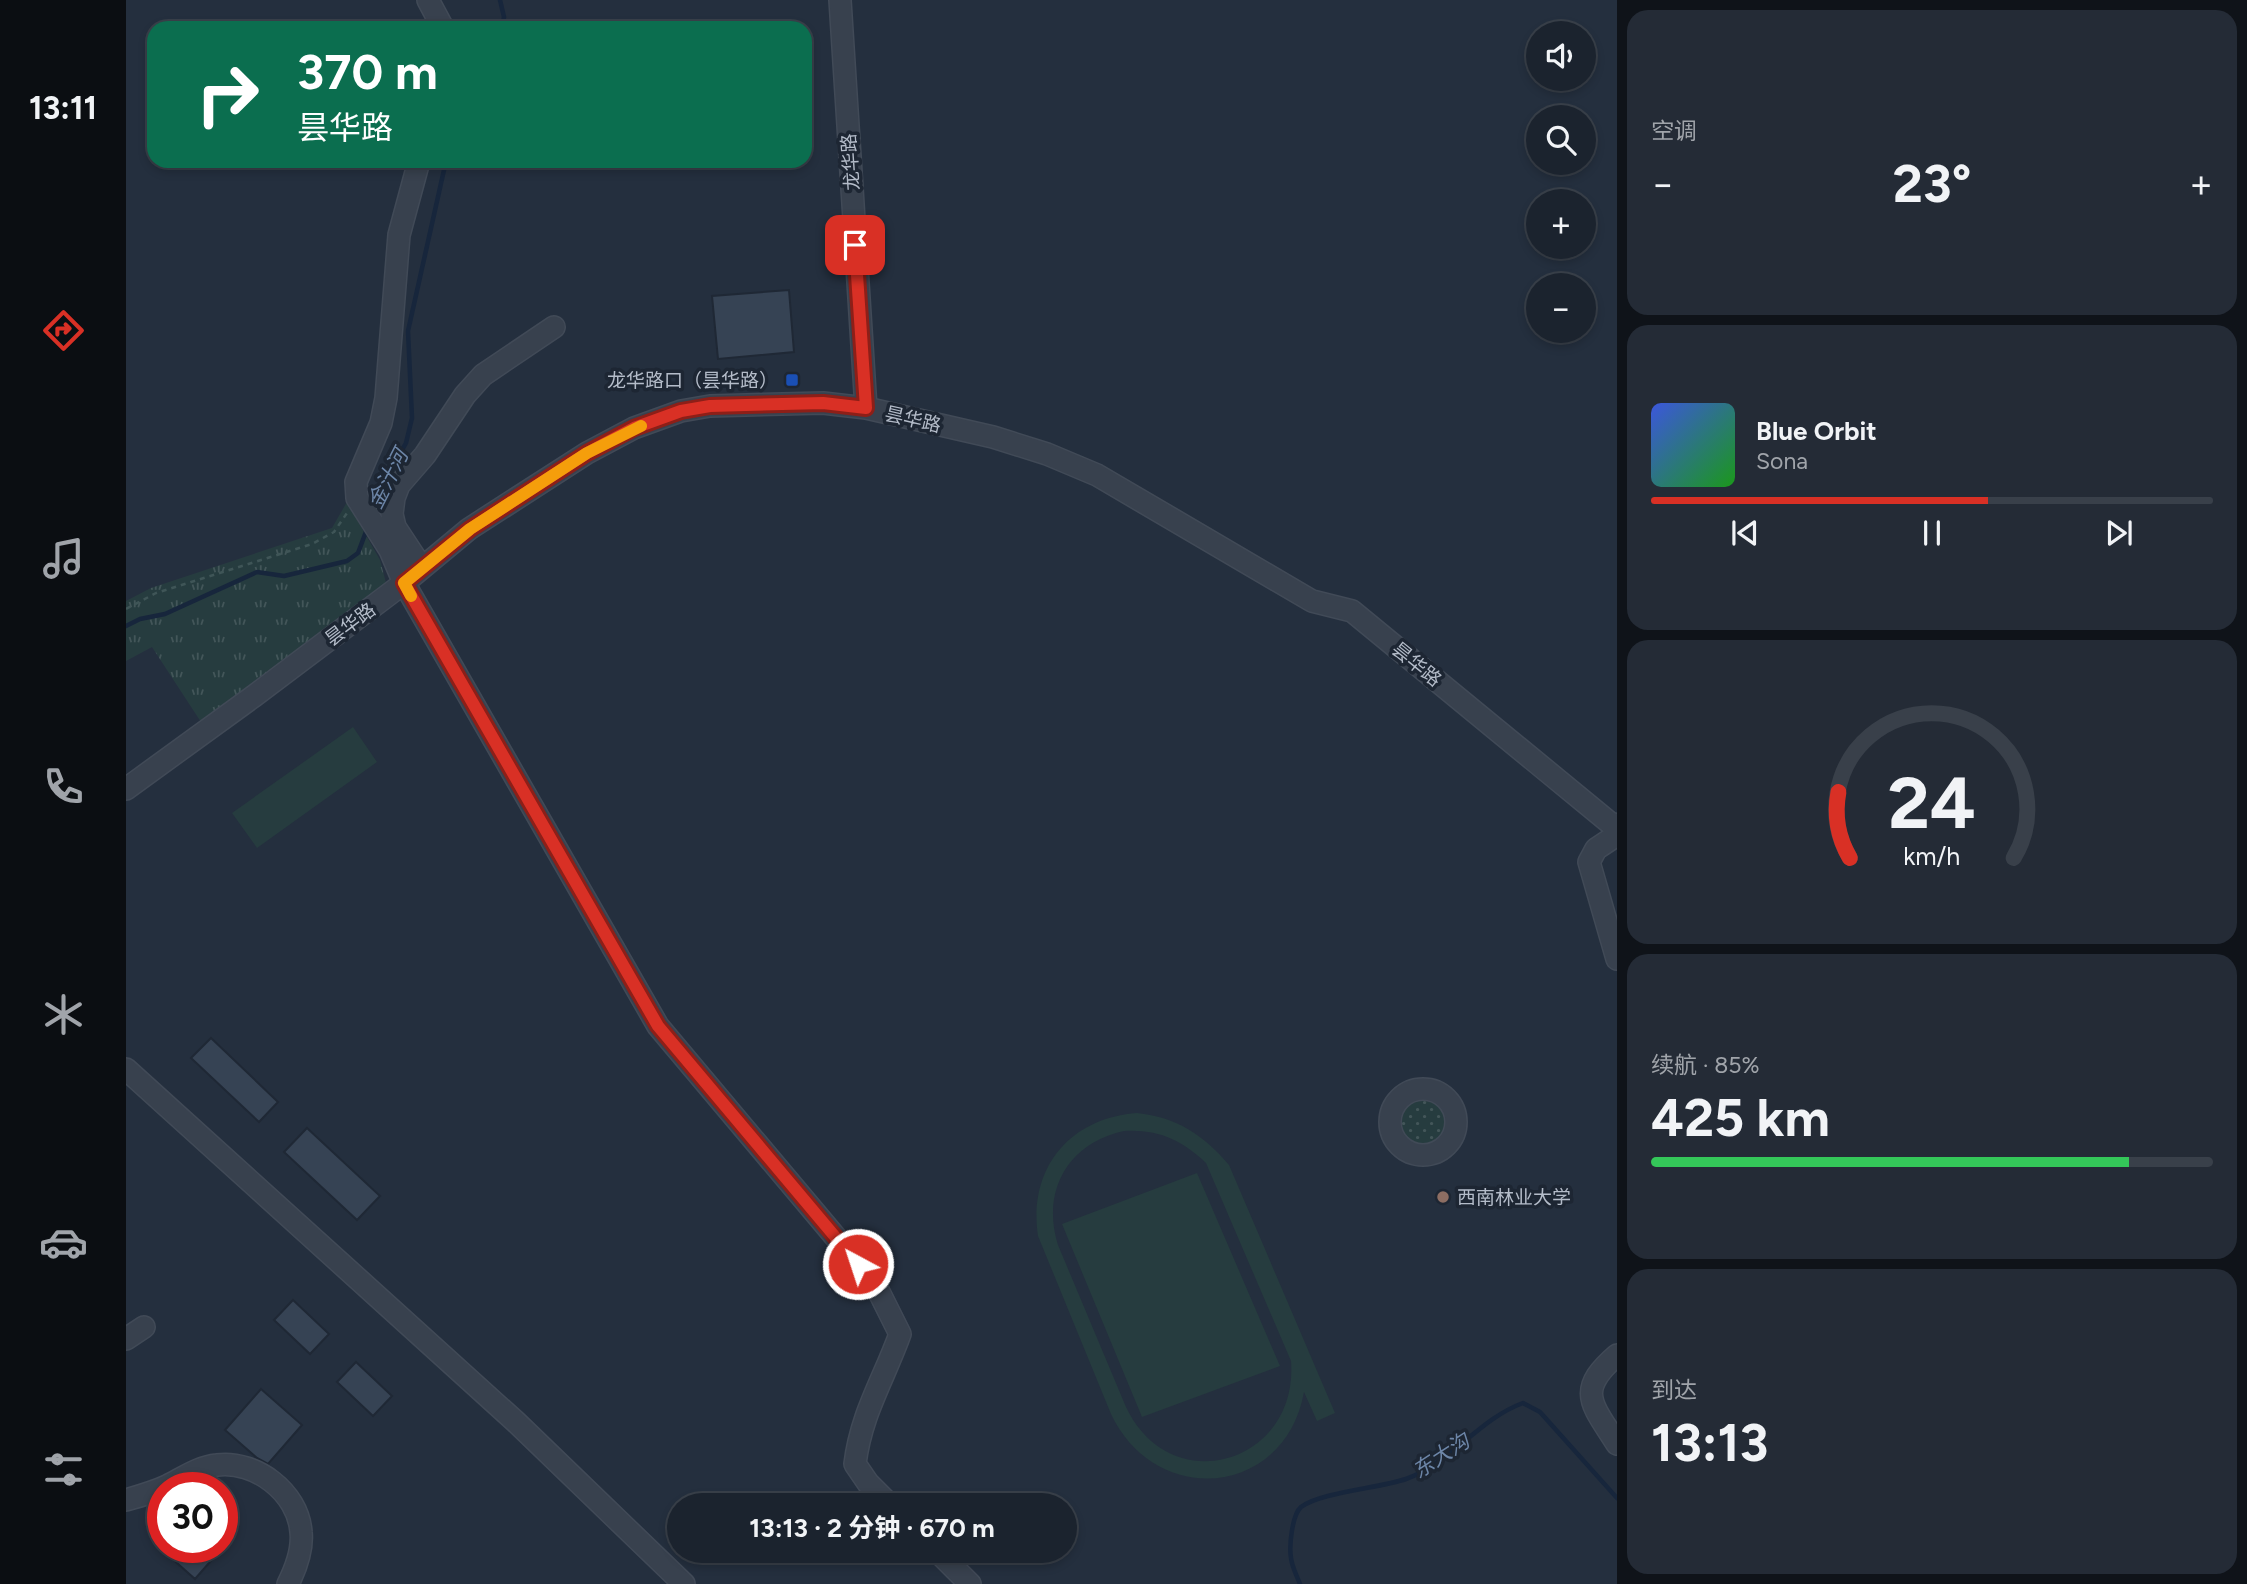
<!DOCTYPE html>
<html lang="zh">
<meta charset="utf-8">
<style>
:root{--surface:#1b232e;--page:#242b36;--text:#f1f3f6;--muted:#a0a4aa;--line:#39404a;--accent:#d93025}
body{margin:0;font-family:Figtree,"Noto Sans SC",sans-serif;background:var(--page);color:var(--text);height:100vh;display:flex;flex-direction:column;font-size:26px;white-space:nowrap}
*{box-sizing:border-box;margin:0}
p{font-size:23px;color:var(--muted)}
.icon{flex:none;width:38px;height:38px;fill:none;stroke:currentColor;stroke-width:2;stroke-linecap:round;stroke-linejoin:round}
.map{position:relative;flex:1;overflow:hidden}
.details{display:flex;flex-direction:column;gap:10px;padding:10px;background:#0f1319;width:630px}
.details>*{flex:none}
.banner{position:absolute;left:21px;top:21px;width:665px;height:147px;border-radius:21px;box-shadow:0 4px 10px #0003,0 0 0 2px var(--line);background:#0b6e4f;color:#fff;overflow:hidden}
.fabs{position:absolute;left:1400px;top:21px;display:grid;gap:14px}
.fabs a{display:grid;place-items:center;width:70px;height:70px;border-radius:50%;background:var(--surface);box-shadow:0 4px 10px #0003,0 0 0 2px var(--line);font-size:35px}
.speed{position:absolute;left:21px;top:1472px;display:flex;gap:14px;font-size:35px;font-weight:700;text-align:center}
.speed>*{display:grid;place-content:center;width:91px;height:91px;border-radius:50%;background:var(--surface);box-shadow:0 4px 10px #0003,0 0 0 2px var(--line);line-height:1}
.speed .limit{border:10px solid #d22;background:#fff;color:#111}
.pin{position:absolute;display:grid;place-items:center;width:60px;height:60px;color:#fff;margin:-30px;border-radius:14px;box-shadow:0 4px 10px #0006}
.me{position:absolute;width:77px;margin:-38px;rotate:320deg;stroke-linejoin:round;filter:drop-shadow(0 0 5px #0008)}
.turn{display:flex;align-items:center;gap:24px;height:147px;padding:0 35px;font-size:32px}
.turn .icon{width:91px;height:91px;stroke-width:2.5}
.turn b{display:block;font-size:49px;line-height:60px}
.big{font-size:52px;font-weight:700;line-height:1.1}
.details .card{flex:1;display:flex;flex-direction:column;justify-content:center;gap:10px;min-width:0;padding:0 24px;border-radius:21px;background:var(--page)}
.details .dial{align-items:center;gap:0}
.dial svg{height:182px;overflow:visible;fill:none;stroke:var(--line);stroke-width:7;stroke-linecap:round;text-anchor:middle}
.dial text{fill:var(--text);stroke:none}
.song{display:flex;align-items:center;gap:21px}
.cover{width:84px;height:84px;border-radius:10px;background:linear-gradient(135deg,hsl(230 70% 55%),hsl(120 70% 35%))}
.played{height:7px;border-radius:4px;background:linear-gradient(90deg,var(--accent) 60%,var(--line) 60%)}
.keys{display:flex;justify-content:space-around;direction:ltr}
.heat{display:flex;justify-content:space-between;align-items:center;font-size:38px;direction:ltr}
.charge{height:10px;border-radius:5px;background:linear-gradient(90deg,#34c759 85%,var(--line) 0)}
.trip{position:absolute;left:541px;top:1493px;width:410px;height:70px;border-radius:35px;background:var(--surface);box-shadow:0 4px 10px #0003,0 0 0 2px var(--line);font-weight:700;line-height:70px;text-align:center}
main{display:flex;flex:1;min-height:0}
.dock{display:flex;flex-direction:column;width:126px;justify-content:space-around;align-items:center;background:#0b0e12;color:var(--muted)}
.dock .icon{width:49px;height:49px}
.dock .current{color:var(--accent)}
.dock b{font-size:32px;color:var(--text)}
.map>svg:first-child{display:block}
</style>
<main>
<nav class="dock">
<b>13:11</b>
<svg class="icon current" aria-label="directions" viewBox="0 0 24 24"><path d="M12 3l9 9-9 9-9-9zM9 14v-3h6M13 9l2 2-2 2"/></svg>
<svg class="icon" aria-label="music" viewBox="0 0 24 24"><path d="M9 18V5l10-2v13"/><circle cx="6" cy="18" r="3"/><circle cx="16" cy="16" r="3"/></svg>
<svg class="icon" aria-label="phone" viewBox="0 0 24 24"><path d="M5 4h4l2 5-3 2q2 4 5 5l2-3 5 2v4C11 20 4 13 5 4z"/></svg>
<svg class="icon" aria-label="climate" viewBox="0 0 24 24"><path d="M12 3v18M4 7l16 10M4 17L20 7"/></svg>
<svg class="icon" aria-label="car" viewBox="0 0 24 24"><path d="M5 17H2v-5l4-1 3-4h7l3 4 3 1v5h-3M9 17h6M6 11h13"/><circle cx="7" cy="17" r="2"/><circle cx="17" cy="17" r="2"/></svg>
<svg class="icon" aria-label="filters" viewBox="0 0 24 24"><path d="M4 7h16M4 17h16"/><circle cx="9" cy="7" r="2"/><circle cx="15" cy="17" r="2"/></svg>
</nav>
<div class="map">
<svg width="1491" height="1584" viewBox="0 0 1491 1584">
<defs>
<pattern id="grass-dots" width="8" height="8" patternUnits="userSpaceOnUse" patternTransform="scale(1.75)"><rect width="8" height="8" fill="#263c3f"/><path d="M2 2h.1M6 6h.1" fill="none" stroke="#435659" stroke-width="1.8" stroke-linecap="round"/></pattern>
<pattern id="park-tufts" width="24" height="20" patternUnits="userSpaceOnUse" patternTransform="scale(1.75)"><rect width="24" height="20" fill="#263c3f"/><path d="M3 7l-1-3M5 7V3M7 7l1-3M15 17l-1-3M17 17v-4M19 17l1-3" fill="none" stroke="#435659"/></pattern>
</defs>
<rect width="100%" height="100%" fill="#242f3e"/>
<path fill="url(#grass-dots)" d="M1272 1121a25 25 0 1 1 50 0a25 25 0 1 1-50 0Z"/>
<path fill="url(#park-tufts)" d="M221,502L254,560L260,583L75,722L26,647L0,661V601L25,588L206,528Z"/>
<path fill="#263c3f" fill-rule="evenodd" d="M227,727L251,762L131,848L106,813Z
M1011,1113C1050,1117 1078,1135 1103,1165L1209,1413L1191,1421L1178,1392C1159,1497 1030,1509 985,1414L912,1236C902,1169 943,1118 1011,1113ZM998,1131C1032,1129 1056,1140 1080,1163L1165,1361C1173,1463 1045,1502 1000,1407L932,1245C915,1191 942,1143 998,1131Z
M1071,1173L1154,1366L1016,1417L936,1224Z"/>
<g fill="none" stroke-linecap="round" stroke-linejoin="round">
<path stroke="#17263c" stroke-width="4.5" d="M374,0L378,17L376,28
M246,507L249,497L280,443L286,418L282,331L320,161
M0,626L14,619L39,614L131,572L158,576L221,561L232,553L241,529
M1174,1584C1171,1576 1166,1567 1165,1558C1163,1546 1166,1515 1175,1507C1195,1492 1254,1488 1280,1479C1325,1463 1353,1419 1397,1403L1414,1412L1491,1498"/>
</g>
<path fill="#364354" stroke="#1f2835" stroke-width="2" d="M663,290L668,352L592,359L586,296Z
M85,1038L152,1102L133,1122L65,1058Z
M181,1128L254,1196L231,1220L158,1152Z
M167,1300L203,1334L184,1354L148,1320Z
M230,1362L266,1396L247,1416L211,1382Z
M135,1389L176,1425L142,1464L131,1458L99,1430Z
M33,1547H97L69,1579Z"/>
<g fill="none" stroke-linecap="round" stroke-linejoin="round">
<defs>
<path id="minor" d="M302,0L317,28
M714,0L740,408
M293,161L273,235L260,398L255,423L230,482L231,498L264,550L278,583L532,1026L749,1284L774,1334C757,1381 735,1414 729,1464L742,1483L764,1505
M296,568L269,527L266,514L268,498L273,485L299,455L339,395L357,375L428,327
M0,789L128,696L278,583L343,529L461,453L508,428L555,411L584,406L697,403L740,408L867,437L921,454L971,475L1186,601L1226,611L1484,823L1491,825
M1491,835L1470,849L1463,862L1491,959
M0,1069L390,1422L558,1584
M1264 1122a33 33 0 1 1 66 0a33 33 0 1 1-66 0Z
M0,1339L18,1327
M1491,1355C1449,1391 1466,1404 1491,1444
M0,1500C14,1496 28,1492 41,1486C57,1478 72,1467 91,1465C129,1460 172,1492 175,1532C177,1550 170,1568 162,1584
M810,1550L844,1584"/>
</defs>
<use href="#minor" stroke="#414a57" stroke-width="24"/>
<path stroke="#3f5557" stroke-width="2.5" stroke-dasharray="5 5" stroke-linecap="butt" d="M0,609L30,593L186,544L208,532L221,513"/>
<use href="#minor" stroke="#38414e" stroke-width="21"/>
</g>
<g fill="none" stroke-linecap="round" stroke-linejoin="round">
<defs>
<path id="route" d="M729,245L740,408L697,403L584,406L555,411L508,428L461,453L344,529L278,583L532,1026L732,1264"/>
</defs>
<use href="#route" stroke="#8d1f18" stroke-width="18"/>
<use href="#route" stroke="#d93025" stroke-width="12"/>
<path stroke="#f59e0b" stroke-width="12" d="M285,596L278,583L344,529L461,453L515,426"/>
</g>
<rect fill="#1a4fb4" stroke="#1d2633" stroke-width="2.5" x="659" y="373" width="14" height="14" rx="3.5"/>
<circle fill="#8d6e63" stroke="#1d2633" stroke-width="2.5" cx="1317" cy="1197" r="7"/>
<g text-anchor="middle" stroke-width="7" stroke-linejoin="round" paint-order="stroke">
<g font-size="19" fill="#b4bcc9" stroke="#1d2633">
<text transform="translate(724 162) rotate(-94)" y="7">龙华路</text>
<text transform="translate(787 419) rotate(13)" y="7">昙华路</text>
<text transform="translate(224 624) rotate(-37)" y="7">昙华路</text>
<text transform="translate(1291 664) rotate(39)" y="7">昙华路</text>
</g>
<g font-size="19" fill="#b4bcc9" stroke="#1d2633" text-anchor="end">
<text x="652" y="387">龙华路口（昙华路）</text>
<text x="1331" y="1204" text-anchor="start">西南林业大学</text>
</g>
<g font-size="21" font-style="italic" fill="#6d86a8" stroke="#1d2633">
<text transform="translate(262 479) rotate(-63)" y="7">金汁河</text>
<text transform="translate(1315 1456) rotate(-33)" y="7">东大沟</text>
</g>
</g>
</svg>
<div class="fabs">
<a><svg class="icon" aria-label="sound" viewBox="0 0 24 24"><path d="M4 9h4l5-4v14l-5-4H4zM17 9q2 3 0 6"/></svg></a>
<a><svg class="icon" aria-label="search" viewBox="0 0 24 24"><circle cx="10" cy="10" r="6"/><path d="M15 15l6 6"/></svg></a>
<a>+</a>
<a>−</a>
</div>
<div class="speed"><div class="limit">30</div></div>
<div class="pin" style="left:729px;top:245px;background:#d93025"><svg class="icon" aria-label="arrive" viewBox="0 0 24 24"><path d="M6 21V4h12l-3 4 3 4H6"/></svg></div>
<svg class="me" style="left:732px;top:1264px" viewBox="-20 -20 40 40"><circle r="17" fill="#d93025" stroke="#fff" stroke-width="3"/><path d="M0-11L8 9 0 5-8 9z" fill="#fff"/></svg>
<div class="trip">13:13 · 2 分钟 · 670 m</div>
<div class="banner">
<div class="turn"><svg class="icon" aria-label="right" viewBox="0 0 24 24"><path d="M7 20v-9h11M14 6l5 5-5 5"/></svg><div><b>370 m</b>昙华路</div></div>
</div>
</div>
<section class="details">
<div class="card"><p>空调</p>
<div class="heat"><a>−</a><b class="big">23°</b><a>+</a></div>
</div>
<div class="card">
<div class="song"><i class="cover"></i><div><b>Blue Orbit</b><p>Sona</p></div></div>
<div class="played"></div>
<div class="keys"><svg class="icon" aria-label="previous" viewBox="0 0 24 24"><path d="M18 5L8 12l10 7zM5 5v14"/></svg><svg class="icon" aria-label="pause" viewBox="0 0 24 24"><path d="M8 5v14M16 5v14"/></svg><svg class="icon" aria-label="next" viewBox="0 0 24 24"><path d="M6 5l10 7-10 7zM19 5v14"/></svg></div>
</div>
<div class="card dial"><svg viewBox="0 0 100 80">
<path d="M14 69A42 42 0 1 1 86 69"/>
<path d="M14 69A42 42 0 0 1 9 40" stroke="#d93025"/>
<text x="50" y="56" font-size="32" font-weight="700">24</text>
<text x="50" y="72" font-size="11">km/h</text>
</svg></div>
<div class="card"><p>续航 · 85%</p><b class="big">425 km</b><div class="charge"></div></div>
<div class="card"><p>到达</p><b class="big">13:13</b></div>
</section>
</main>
